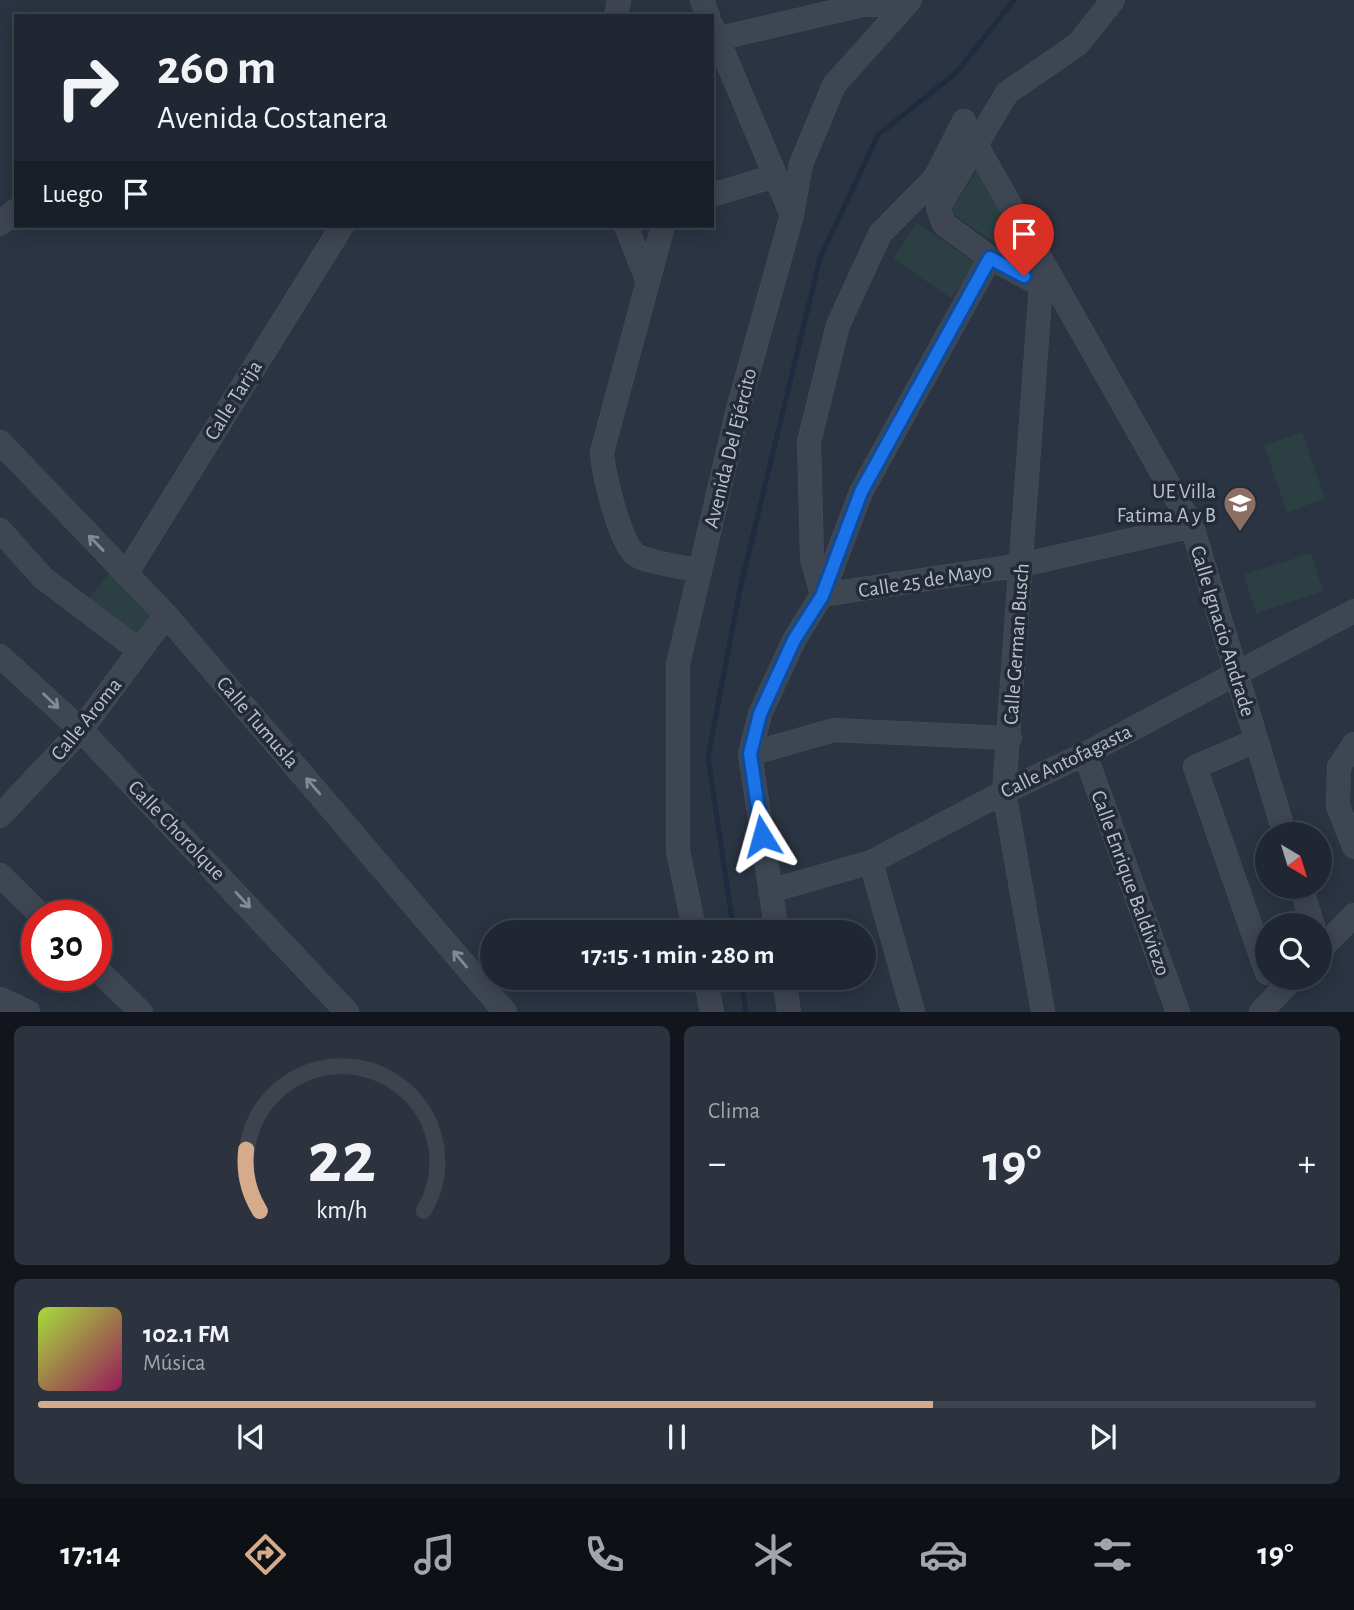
<!DOCTYPE html>
<html lang="es">
<meta charset="utf-8">
<style>
:root{--surface:#202732;--page:#2d333e;--text:#f1f3f6;--muted:#a2a5ac;--line:#3d444d;--accent:#d6ab8b}
body{margin:0;font-family:"Alegreya Sans",sans-serif;background:var(--page);color:var(--text);height:100vh;display:flex;flex-direction:column;font-size:26px;white-space:nowrap}
*{box-sizing:border-box;margin:0}
p{font-size:23px;color:var(--muted)}
.icon{flex:none;width:38px;height:38px;fill:none;stroke:currentColor;stroke-width:2;stroke-linecap:round;stroke-linejoin:round}
.map{position:relative;height:1012px;overflow:hidden}
.sheet{display:flex;flex-direction:column;gap:14px;padding:14px;background:#12151c;flex:1}
.sheet>*{flex:none}
.top-card{position:absolute;left:14px;top:14px;width:700px;height:214px;border-radius:0px;box-shadow:0 4px 18px #0003,0 0 0 2px var(--line);background:#202732;color:var(--text);overflow:hidden}
.needle{width:46px;rotate:142deg}
.tools{position:absolute;left:1255px;top:822px;display:grid;gap:14px}
.tools a{display:grid;place-items:center;width:77px;height:77px;border-radius:50%;background:var(--surface);box-shadow:0 4px 18px #0003,0 0 0 2px var(--line);font-size:35px}
.speed{position:absolute;left:21px;top:900px;display:flex;gap:14px;font-size:35px;font-weight:700;text-align:center}
.speed>*{display:grid;place-content:center;width:91px;height:91px;border-radius:50%;background:var(--surface);box-shadow:0 4px 18px #0003,0 0 0 2px var(--line);line-height:1}
.speed .limit{border:10px solid #d22;background:#fff;color:#111}
.pin{position:absolute;display:grid;place-items:center;width:60px;height:60px;color:#fff;margin:-72px -30px;border-radius:50% 50% 50% 0;rotate:-45deg;box-shadow:0 0 7px #0007}
.pin .icon{rotate:45deg}
.me{position:absolute;width:77px;margin:-38px;rotate:352deg;stroke-linejoin:round;filter:drop-shadow(0 0 5px #0008)}
.turn{display:flex;align-items:center;gap:24px;height:147px;padding:0 28px;font-size:32px}
.turn .icon{width:91px;height:91px;stroke-width:2.5}
.turn b{display:block;font-size:49px;line-height:60px}
.then{display:flex;align-items:center;height:66px;padding:0 28px;background:#0003;gap:14px;font-size:26px}
.big{font-size:52px;font-weight:600;line-height:1.1}
.sheet .widget{flex:1;display:flex;flex-direction:column;justify-content:center;gap:10px;min-width:0;padding:0 24px;border-radius:10px;background:var(--page)}
.sheet .dial{align-items:center;gap:0}
.dial svg{height:182px;overflow:visible;fill:none;stroke:var(--line);stroke-width:7;stroke-linecap:round;text-anchor:middle}
.dial text{fill:var(--text);stroke:none}
.song{display:flex;align-items:center;gap:21px}
.cover{width:84px;height:84px;border-radius:10px;background:linear-gradient(135deg,hsl(80 70% 55%),hsl(330 70% 35%))}
.played{height:7px;border-radius:4px;background:linear-gradient(90deg,var(--accent) 70%,var(--line) 70%)}
.keys{display:flex;justify-content:space-around;direction:ltr}
.heat{display:flex;justify-content:space-between;align-items:center;font-size:38px;direction:ltr}
.sheet .tiles{flex:1;display:grid;gap:14px;grid-template-columns:1fr 1fr}
.widget:last-child{grid-column:span 2}
.trip{position:absolute;left:480px;top:920px;width:396px;height:70px;border-radius:35px;background:var(--surface);box-shadow:0 4px 18px #0003,0 0 0 2px var(--line);font-weight:600;line-height:70px;text-align:center}
.dock{display:flex;height:112px;justify-content:space-around;align-items:center;background:#0d1014;color:var(--muted)}
.dock .icon{width:49px;height:49px}
.dock .active{color:var(--accent)}
.dock b{font-size:32px;color:var(--text)}
.map>svg:first-child{display:block}
</style>
<div class="map">
<svg width="1354" height="1012" viewBox="0 0 1354 1012">
<rect width="100%" height="100%" fill="#2a3442"/>
<path fill="#2c4043" d="M978,169L1021,250L1010,253L950,212Z
M917,223L976,263L951,298L893,259Z
M1302,432L1325,499L1287,512L1264,445Z
M1311,553L1323,591L1256,613L1244,575Z
M112,570L160,615L139,645L84,604Z"/>
<g fill="none" stroke-linecap="round" stroke-linejoin="round">
<path stroke="#1e2b40" stroke-width="5" d="M734,933L708,757L740,589L820,258L878,135L956,73L1014,0
M741,978L746,1012"/>
<defs>
<path id="minor" d="M702,0L708,16
M616,16L619,0
M712,26L792,215
M712,40L862,5L907,3
M964,121L935,178L880,234L838,325L809,442L812,558L822,595L1022,565L1192,526
M975,143L1192,526L1285,835
M712,195L775,176
M0,224L16,210
M626,226L648,282
M663,226L602,452C603,471 620,545 636,555C648,563 685,567 700,571
M990,258L944,224L938,208L1007,93L1078,44L1113,0
M0,442L166,615L505,1012
M0,530L43,578L140,651
M126,574L342,226
M0,656L81,730L347,1012
M1255,741L1195,767L1267,973
M1354,744L1339,767L1338,806L1354,847
M750,754L834,730L1010,738
M1085,754L1178,1012
M0,816L81,730L166,615
M871,862L913,1012
M0,875L41,915
M1301,887L1313,926
M770,891L871,862L1004,792L1085,754L1354,611
M695,933L678,851V664L738,409L792,215L801,164L834,85L910,0
M777,933L750,754L760,714L794,640L822,595L861,492L990,258L1041,285
M1320,950L1354,915
M96,968L141,1012
M705,978L712,1012
M784,978L789,1012
M0,999L28,1012
M1043,1012L1004,792L1041,285L1052,279
M1261,1012L1293,978"/>
</defs>
<use href="#minor" stroke="#484f5b" stroke-width="24"/>
<use href="#minor" stroke="#3e4652" stroke-width="23"/>
</g>
<defs><path id="oneway-shaft" d="M-6 0H5M1.5-3L5.5 0L1.5 3" fill="none" stroke-width="1.6" stroke-linecap="round" stroke-linejoin="round" transform="scale(1.75)"/></defs>
<g stroke="#838a95">
<use href="#oneway-shaft" transform="translate(96 543) rotate(-134)"/>
<use href="#oneway-shaft" transform="translate(51 701) rotate(44)"/>
<use href="#oneway-shaft" transform="translate(313 786) rotate(-131)"/>
<use href="#oneway-shaft" transform="translate(243 900) rotate(47)"/>
<use href="#oneway-shaft" transform="translate(460 959) rotate(-130)"/>
</g>
<g fill="none" stroke-linecap="round" stroke-linejoin="round">
<defs>
<path id="route" d="M762,836L750,754L760,714L794,640L822,596L861,492L990,258L1024,276"/>
</defs>
<use href="#route" stroke="#114b97" stroke-width="18"/>
<use href="#route" stroke="#1a73e8" stroke-width="12"/>
</g>
<defs>
<symbol id="school-pin" viewBox="-11 -11 22 30"><path d="M0 17L-7.5 6A9.5 9.5 0 1 1 7.5 6Z" fill="#8d6e63" stroke="#232b37"/><path d="M0-5L7-2L0 1L-7-2ZM-4 1L0 2.5L4 1V4Q0 6-4 4Z" fill="#fff"/></symbol>
</defs>
<g fill-rule="evenodd">
<use href="#school-pin" x="1221" y="484" width="38" height="52"/>
</g>
<g text-anchor="middle" stroke-width="7" stroke-linejoin="round" paint-order="stroke">
<g font-size="21" fill="#bcc1cb" stroke="#232b37">
<text transform="translate(233 400) rotate(-58)" y="7">Calle Tarija</text>
<text transform="translate(730 448) rotate(-76)" y="7">Avenida Del Ejército</text>
<text transform="translate(925 580) rotate(-9)" y="7">Calle 25 de Mayo</text>
<text transform="translate(1223 631) rotate(73)" y="7">Calle Ignacio Andrade</text>
<text transform="translate(1016 644) rotate(-86)" y="7">Calle German Busch</text>
<text transform="translate(86 719) rotate(-51)" y="7">Calle Aroma</text>
<text transform="translate(258 722) rotate(49)" y="7">Calle Tumusla</text>
<text transform="translate(1066 761) rotate(-26)" y="7">Calle Antofagasta</text>
<text transform="translate(177 830) rotate(46)" y="7">Calle Chorolque</text>
<text transform="translate(1131 883) rotate(70)" y="7">Calle Enrique Baldiviezo</text>
</g>
<g font-size="21" fill="#bcc1cb" stroke="#232b37" text-anchor="end">
<text x="1216" y="498">UE Villa<tspan x="1216" dy="24">Fatima A y B</tspan></text>
</g>
</g>
</svg>
<div class="tools">
<a><svg class="needle" viewBox="-14 -14 28 28"><path d="M0-13l5 13h-10z" fill="#e53935"/><path d="M0 13l5-13h-10z" fill="#a2a5ac"/></svg></a>
<a><svg class="icon" aria-label="search" viewBox="0 0 24 24"><circle cx="10" cy="10" r="6"/><path d="M15 15l6 6"/></svg></a>
</div>
<div class="speed"><div class="limit">30</div></div>
<div class="pin" style="left:1024px;top:276px;background:#d93025"><svg class="icon" aria-label="arrive" viewBox="0 0 24 24"><path d="M6 21V4h12l-3 4 3 4H6"/></svg></div>
<svg class="me" style="left:762px;top:836px" viewBox="-20 -20 40 40"><path d="M0-17L14 15 0 8-14 15z" fill="#1a73e8" stroke="#fff" stroke-width="4"/></svg>
<div class="trip">17:15 · 1 min · 280 m</div>
<div class="top-card">
<div class="turn"><svg class="icon" aria-label="right" viewBox="0 0 24 24"><path d="M7 20v-9h11M14 6l5 5-5 5"/></svg><div><b>260 m</b>Avenida Costanera</div></div>
<div class="then">Luego<svg class="icon" aria-label="arrive" viewBox="0 0 24 24"><path d="M6 21V4h12l-3 4 3 4H6"/></svg></div>
</div>
</div>
<section class="sheet">
<div class="tiles">
<div class="widget dial"><svg viewBox="0 0 100 80">
<path d="M14 69A42 42 0 1 1 86 69"/>
<path d="M14 69A42 42 0 0 1 8 42" stroke="#d6ab8b"/>
<text x="50" y="56" font-size="32" font-weight="700">22</text>
<text x="50" y="72" font-size="11">km/h</text>
</svg></div>
<div class="widget"><p>Clima</p>
<div class="heat"><a>−</a><b class="big">19°</b><a>+</a></div>
</div>
<div class="widget">
<div class="song"><i class="cover"></i><div><b>102.1 FM</b><p>Música</p></div></div>
<div class="played"></div>
<div class="keys"><svg class="icon" aria-label="previous" viewBox="0 0 24 24"><path d="M18 5L8 12l10 7zM5 5v14"/></svg><svg class="icon" aria-label="pause" viewBox="0 0 24 24"><path d="M8 5v14M16 5v14"/></svg><svg class="icon" aria-label="next" viewBox="0 0 24 24"><path d="M6 5l10 7-10 7zM19 5v14"/></svg></div>
</div>
</div>
</section>
<nav class="dock">
<b>17:14</b>
<svg class="icon active" aria-label="directions" viewBox="0 0 24 24"><path d="M12 3l9 9-9 9-9-9zM9 14v-3h6M13 9l2 2-2 2"/></svg>
<svg class="icon" aria-label="music" viewBox="0 0 24 24"><path d="M9 18V5l10-2v13"/><circle cx="6" cy="18" r="3"/><circle cx="16" cy="16" r="3"/></svg>
<svg class="icon" aria-label="phone" viewBox="0 0 24 24"><path d="M5 4h4l2 5-3 2q2 4 5 5l2-3 5 2v4C11 20 4 13 5 4z"/></svg>
<svg class="icon" aria-label="climate" viewBox="0 0 24 24"><path d="M12 3v18M4 7l16 10M4 17L20 7"/></svg>
<svg class="icon" aria-label="car" viewBox="0 0 24 24"><path d="M5 17H2v-5l4-1 3-4h7l3 4 3 1v5h-3M9 17h6M6 11h13"/><circle cx="7" cy="17" r="2"/><circle cx="17" cy="17" r="2"/></svg>
<svg class="icon" aria-label="filters" viewBox="0 0 24 24"><path d="M4 7h16M4 17h16"/><circle cx="9" cy="7" r="2"/><circle cx="15" cy="17" r="2"/></svg>
<b>19°</b>
</nav>
